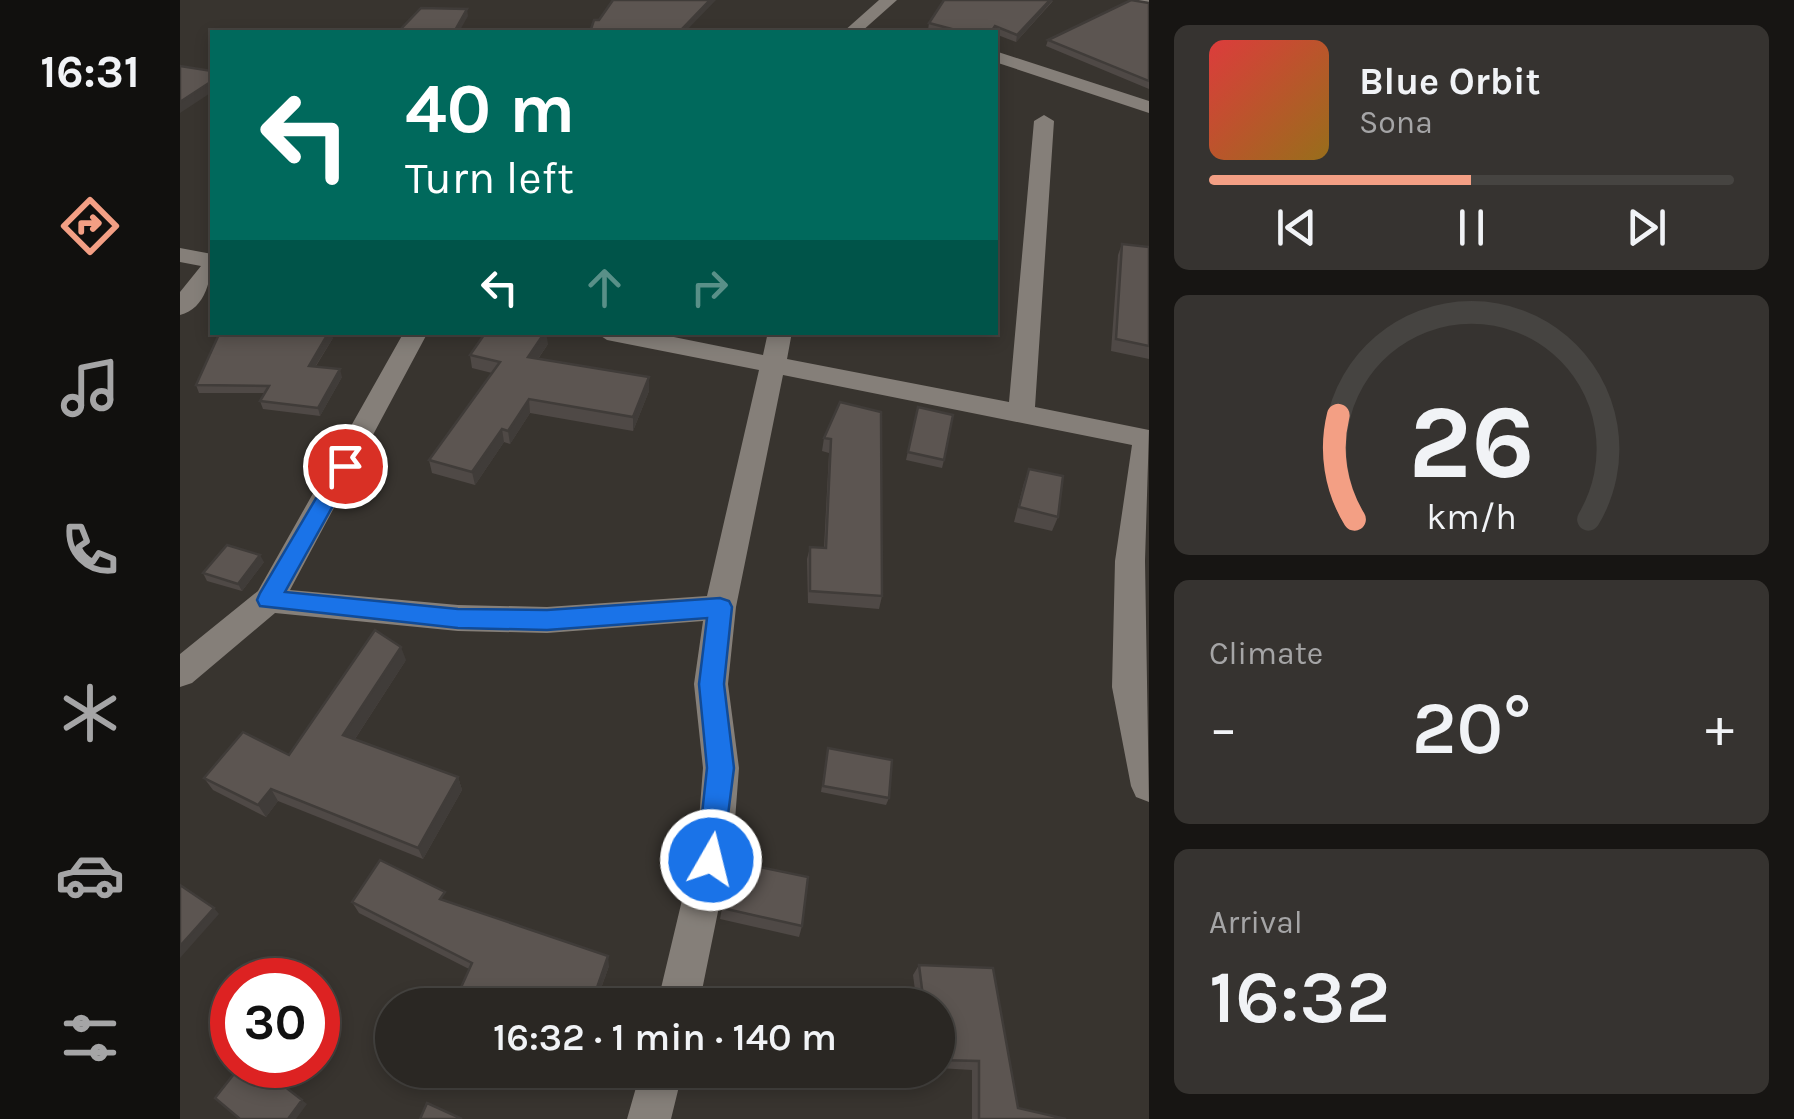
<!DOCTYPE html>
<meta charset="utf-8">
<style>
:root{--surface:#2a2723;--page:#363330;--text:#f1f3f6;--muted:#a5a5a6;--line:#464441;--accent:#f39f84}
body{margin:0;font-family:Karla,sans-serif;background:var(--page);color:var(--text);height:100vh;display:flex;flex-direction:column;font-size:38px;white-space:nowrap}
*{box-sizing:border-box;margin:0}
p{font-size:32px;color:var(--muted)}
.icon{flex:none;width:55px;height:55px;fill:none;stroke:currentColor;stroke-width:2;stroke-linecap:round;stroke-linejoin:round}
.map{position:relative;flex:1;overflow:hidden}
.drawer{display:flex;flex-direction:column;gap:25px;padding:25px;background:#171513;width:645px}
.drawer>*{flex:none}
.top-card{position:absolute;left:30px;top:30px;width:788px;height:305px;border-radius:0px;box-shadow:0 5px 15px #0003,0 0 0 2px var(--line);background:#00695c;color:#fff;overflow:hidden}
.speed{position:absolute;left:30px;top:958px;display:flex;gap:20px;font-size:50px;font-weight:700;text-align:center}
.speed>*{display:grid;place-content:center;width:130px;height:130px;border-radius:50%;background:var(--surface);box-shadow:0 5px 15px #0003,0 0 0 2px var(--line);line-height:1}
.speed .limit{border:15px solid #d22;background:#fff;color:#111}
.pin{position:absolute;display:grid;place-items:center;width:85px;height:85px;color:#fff;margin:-42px;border:5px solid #fff;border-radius:50%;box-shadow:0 2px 10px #0007}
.me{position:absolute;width:110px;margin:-55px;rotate:8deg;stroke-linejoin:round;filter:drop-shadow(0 0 8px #0008)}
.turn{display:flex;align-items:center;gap:35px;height:210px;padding:0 30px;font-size:45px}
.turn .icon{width:130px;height:130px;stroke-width:2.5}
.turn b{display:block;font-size:70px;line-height:85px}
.lanes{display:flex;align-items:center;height:95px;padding:0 30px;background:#0003;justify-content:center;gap:50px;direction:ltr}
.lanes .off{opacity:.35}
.big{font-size:75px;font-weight:600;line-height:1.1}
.drawer .widget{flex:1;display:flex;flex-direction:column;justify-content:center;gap:15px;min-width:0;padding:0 35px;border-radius:15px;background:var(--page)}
.drawer .dial{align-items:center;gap:0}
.dial svg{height:260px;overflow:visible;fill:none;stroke:var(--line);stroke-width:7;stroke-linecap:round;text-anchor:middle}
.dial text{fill:var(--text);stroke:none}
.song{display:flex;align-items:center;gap:30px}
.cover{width:120px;height:120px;border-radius:15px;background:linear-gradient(135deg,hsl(0 70% 55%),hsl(40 70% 35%))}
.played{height:10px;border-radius:5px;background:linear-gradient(90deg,var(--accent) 50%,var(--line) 50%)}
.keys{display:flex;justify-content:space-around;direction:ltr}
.heat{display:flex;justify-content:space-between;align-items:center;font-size:55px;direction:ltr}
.trip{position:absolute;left:195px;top:988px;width:580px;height:100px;border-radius:50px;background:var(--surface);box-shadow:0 5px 15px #0003,0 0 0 2px var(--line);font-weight:600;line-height:100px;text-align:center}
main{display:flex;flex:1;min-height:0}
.tabs{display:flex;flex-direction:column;width:180px;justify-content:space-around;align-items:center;background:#11100e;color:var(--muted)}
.tabs .icon{width:70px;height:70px}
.tabs .selected{color:var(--accent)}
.tabs b{font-size:45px;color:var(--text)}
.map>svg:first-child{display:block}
</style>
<main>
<nav class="tabs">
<b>16:31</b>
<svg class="icon selected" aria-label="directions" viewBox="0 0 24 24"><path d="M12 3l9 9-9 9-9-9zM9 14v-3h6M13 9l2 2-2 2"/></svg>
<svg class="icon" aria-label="music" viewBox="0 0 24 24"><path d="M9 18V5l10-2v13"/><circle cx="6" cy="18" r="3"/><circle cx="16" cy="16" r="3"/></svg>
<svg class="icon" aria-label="phone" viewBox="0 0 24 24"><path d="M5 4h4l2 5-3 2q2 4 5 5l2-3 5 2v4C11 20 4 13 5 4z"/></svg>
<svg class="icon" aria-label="climate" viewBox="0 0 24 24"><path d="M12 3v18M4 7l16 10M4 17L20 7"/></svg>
<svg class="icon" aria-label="car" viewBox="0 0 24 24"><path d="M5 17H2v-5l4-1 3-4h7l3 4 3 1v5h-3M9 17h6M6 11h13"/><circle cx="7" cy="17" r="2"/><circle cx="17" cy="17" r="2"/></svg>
<svg class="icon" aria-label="filters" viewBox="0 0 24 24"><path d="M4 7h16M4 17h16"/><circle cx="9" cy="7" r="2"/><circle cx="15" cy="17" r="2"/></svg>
</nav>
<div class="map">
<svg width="969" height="1119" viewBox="0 0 969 1119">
<rect width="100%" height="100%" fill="#38342f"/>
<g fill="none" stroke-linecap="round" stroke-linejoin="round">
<path fill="#857f79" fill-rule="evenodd" d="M699,0H717L681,32H663Z
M949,0H969V7L951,3Z
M815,51L969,101V113L815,62Z
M864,115L874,121L855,407L969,430L965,561L969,802L956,797L951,786L932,687L935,561L952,445L603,375L556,607L548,684L559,768L554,833L519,1005H477L518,833L523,768L514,684L523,621L367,633L278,631L95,613L12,683L0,687V654L78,591L224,332H248L110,590L278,605L367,607L527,596L579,370L427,340L415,332H469L583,355L588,332H612L607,359L829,402L854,121Z
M0,248L32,254C32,277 26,309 0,315V292L21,266L0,262Z
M461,1070H503L491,1119H447Z"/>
</g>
<path fill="#4f4946" d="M873,1L836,42L815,34V32H758L748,30L749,23Z
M969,3V89L866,46L868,40Z
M942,244L969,247V359L931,351L938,255Z
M153,338L136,366L162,377L140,416L83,409L80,401L84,393H19L16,385Z
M368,344L358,359L469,391L453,431L350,413L330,444L324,442L295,485L252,473L249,460L312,373L292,368L290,355Z
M660,402L702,596L699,609L628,603L627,559L630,547L644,548L649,453L642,451L644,438Z
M738,407L764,460L762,468L726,460Z
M849,469L878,517L872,531L834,522L844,483Z
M84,562L62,591L27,581L23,573Z
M226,660L175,739L278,777L282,790L243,859L98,801L86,817L33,790L24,778L109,755Z
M648,748L709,798L706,805L641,792Z
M172,902H269L429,966L415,1005H288L283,1003L278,994L289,969L179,913Z
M542,908L622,926L619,937L540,919Z
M739,965L838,1108L886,1119H792V1070L758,1068V1005H737L733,975Z"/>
<path fill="#403c39" d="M530,0H536L505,32H499Z
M870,0H873L836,42L837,35Z
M287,9L288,16L279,32H274Z
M32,81V92L0,113V102Z
M149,332H151L153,338L131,373L129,366Z
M365,332H366L368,344L350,370L348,357Z
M160,369L162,377L140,416L138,408Z
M469,377V391L453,431V417Z
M349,399L350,413L330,444L328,431Z
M322,429L324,442L295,485L292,472Z
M80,555L84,562L62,591L58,584Z
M221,647L226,660L169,748L163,735Z
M278,777L282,790L243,859L238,848Z
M91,789L98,801L86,817L78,805Z
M34,908L39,914L0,958V946Z
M428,956L429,966L415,1005H411Z
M122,1100L127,1104L116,1119H108Z"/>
<path fill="#5c5551" stroke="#403c39" stroke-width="2.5" d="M433,0H530L499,32H410L414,20H419Z
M764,0H870L837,35L815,26L811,32H783L749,23Z
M951,0L969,3V81L868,40Z
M241,8L287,9L274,32H218Z
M0,66L32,71V81L0,102Z
M942,244L969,247V346L936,339Z
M40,332H149L129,366L160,369L138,408L80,401L89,386L16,385Z
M306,332H365L348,357L469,377L453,417L349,399L328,431L322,429L292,472L249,460L320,362L290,355Z
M660,402L701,412L702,596L630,591V547L646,548L651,439L644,438Z
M738,407L773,415L764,460L728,452Z
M849,469L883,476L878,517L839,507Z
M47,545L80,555L58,584L23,573Z
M195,630L221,647L163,735L278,777L238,848L91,789L78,805L24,778L63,732L109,755Z
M648,748L712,760L709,798L643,786Z
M200,860L265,892L260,899L428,956L411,1005H310L278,994L292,963L172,902Z
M551,861L628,877L622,926L542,908Z
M0,885L34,908L0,946Z
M739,965L813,968L838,1108L886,1119H799V1061L758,1060V1005H744Z
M61,1065H77L122,1100L108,1119H60L35,1098Z
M247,1103L282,1119H240Z"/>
<path fill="#1a73e8" stroke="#114b97" stroke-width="2.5" d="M165,458L175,466L105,592L278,609L367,610L540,598L549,601L552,607L544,684L554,768L541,870L531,874L521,870L517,860L527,768L519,684L527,618L367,630L278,628L80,606L77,600L80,593L158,461Z"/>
</svg>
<div class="speed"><div class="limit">30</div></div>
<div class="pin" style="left:165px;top:466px;background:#d93025"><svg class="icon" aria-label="arrive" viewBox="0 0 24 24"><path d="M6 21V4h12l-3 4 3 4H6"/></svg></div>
<svg class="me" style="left:531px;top:860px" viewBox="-20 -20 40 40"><circle r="17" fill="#1a73e8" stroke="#fff" stroke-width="3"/><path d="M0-11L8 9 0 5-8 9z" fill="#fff"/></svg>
<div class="trip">16:32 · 1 min · 140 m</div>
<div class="top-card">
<div class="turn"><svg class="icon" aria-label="left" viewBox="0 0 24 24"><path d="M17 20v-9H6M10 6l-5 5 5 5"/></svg><div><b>40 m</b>Turn left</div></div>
<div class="lanes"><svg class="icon" aria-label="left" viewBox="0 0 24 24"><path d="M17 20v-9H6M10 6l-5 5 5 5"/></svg><svg class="icon off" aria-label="ahead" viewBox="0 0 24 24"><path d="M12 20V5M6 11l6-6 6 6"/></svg><svg class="icon off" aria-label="right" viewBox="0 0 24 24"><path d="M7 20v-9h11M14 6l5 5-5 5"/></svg></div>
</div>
</div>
<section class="drawer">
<div class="widget">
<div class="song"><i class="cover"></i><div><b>Blue Orbit</b><p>Sona</p></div></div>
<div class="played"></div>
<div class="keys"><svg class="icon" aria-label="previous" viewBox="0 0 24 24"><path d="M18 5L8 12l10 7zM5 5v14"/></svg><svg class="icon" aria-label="pause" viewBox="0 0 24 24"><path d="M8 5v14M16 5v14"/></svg><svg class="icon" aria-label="next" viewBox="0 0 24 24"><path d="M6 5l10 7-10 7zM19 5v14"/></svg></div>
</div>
<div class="widget dial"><svg viewBox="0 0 100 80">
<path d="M14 69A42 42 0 1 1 86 69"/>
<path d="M14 69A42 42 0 0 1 9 37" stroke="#f39f84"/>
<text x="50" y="56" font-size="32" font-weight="700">26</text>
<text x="50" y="72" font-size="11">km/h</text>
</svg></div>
<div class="widget"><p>Climate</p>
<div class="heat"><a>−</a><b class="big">20°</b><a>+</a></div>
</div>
<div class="widget"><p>Arrival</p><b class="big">16:32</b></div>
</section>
</main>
